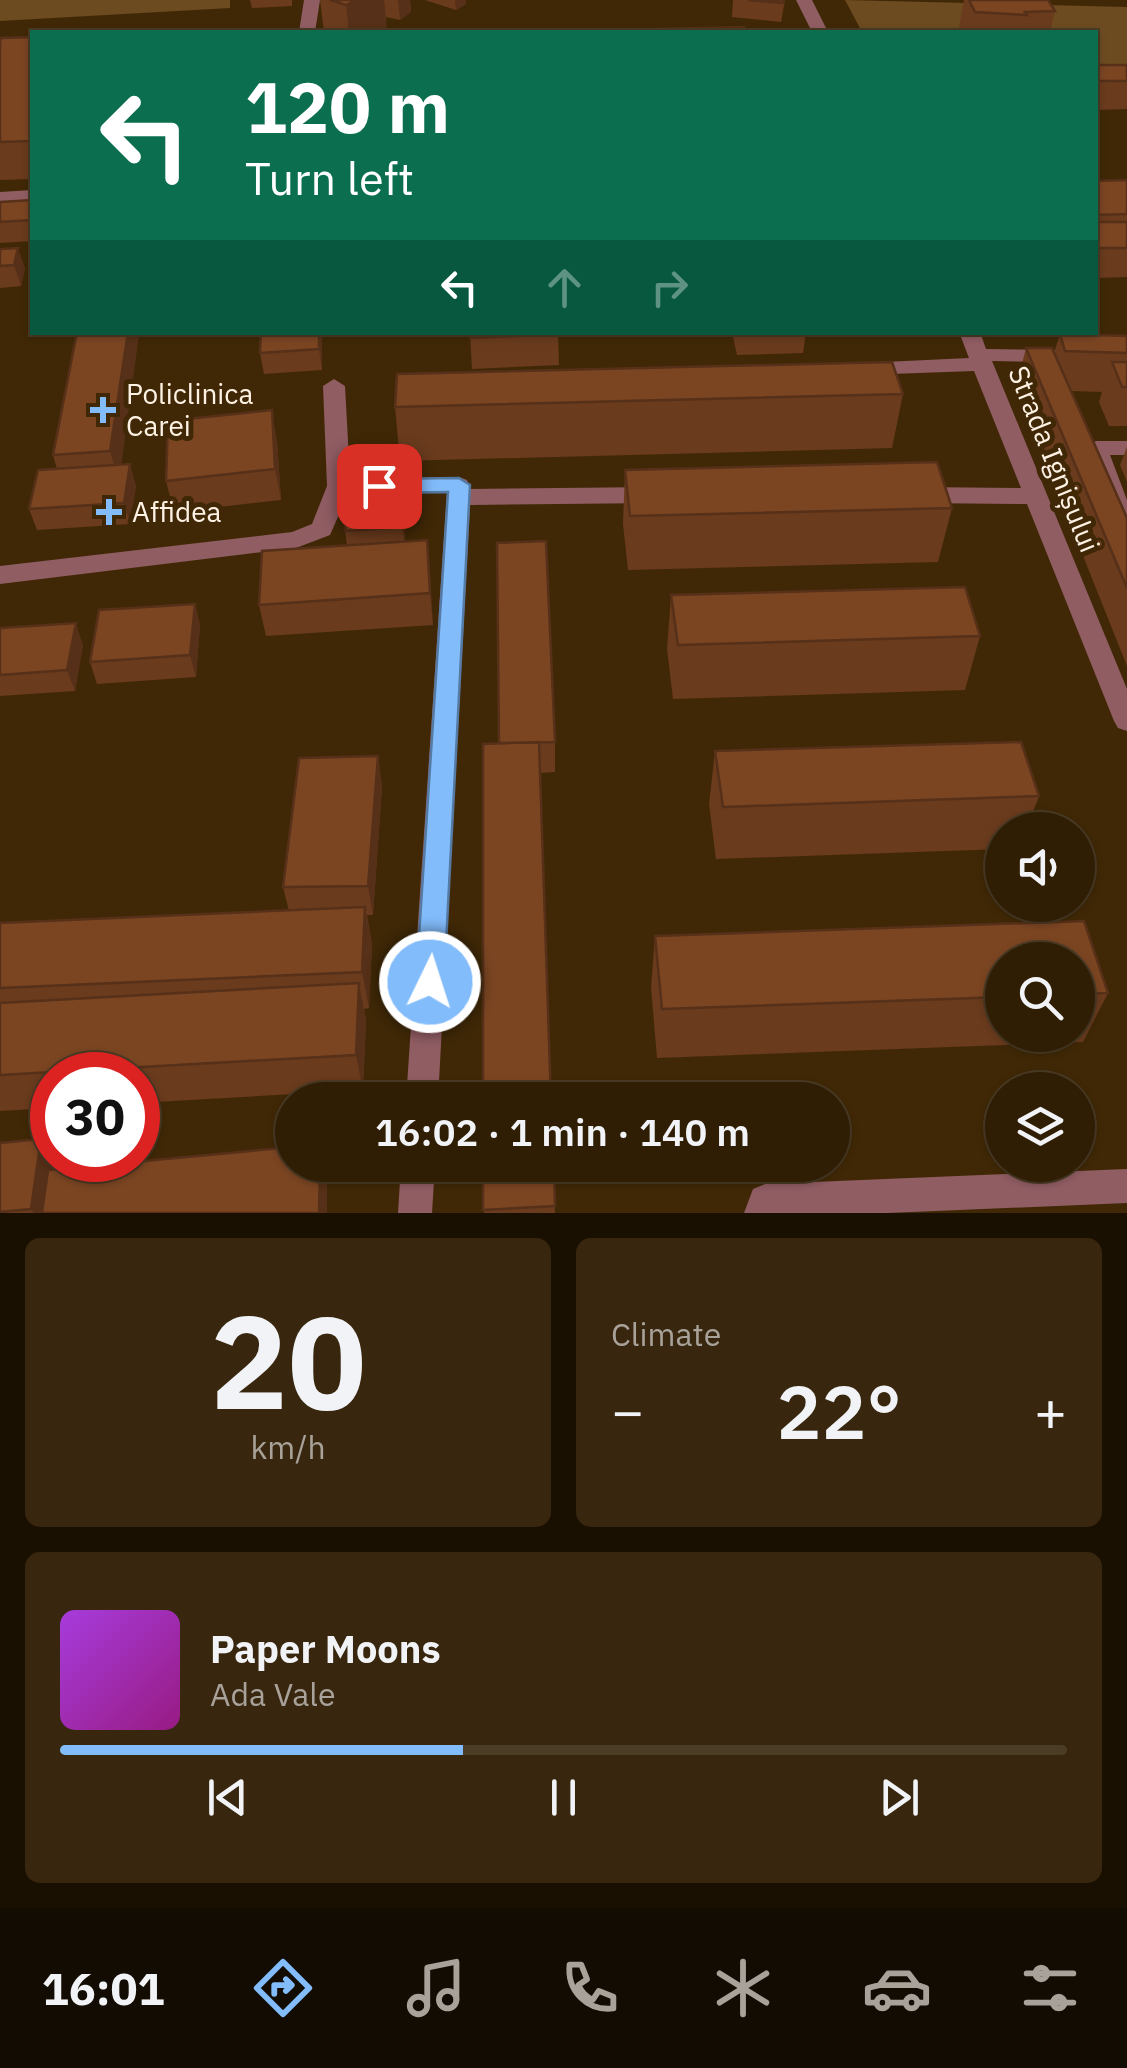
<!DOCTYPE html>
<meta charset="utf-8">
<style>
:root{--surface:#301e04;--page:#38270e;--text:#f1f3f6;--muted:#a8a29a;--line:#4b3c26;--accent:#83bcfb}
body{margin:0;font-family:"IBM Plex Sans",sans-serif;background:var(--page);color:var(--text);height:100vh;display:flex;flex-direction:column;font-size:38px;white-space:nowrap}
*{box-sizing:border-box;margin:0}
p{font-size:32px;color:var(--muted)}
.icon{flex:none;width:55px;height:55px;fill:none;stroke:currentColor;stroke-width:2;stroke-linecap:round;stroke-linejoin:round}
.map{position:relative;height:1213px;overflow:hidden}
.drawer{display:flex;flex-direction:column;gap:25px;padding:25px;background:#1a1002;flex:1}
.drawer>*{flex:none}
.guide{position:absolute;left:30px;top:30px;width:1068px;height:305px;border-radius:0px;box-shadow:0 2px 8px #0004,0 0 0 2px var(--line);background:#0b6e4f;color:#fff;overflow:hidden}
.buttons{position:absolute;left:985px;top:812px;display:grid;gap:20px}
.buttons a{display:grid;place-items:center;width:110px;height:110px;border-radius:50%;background:var(--surface);box-shadow:0 2px 8px #0004,0 0 0 2px var(--line);font-size:50px}
.speed{position:absolute;left:30px;top:1052px;display:flex;gap:20px;font-size:50px;font-weight:700;text-align:center}
.speed>*{display:grid;place-content:center;width:130px;height:130px;border-radius:50%;background:var(--surface);box-shadow:0 2px 8px #0004,0 0 0 2px var(--line);line-height:1}
.speed .limit{border:15px solid #d22;background:#fff;color:#111}
.pin{position:absolute;display:grid;place-items:center;width:85px;height:85px;color:#fff;margin:-42px;border-radius:20px;box-shadow:0 5px 15px #0006}
.me{position:absolute;width:110px;margin:-55px;rotate:4deg;stroke-linejoin:round;filter:drop-shadow(0 0 8px #0008)}
.turn{display:flex;align-items:center;gap:35px;height:210px;padding:0 50px;font-size:45px}
.turn .icon{width:130px;height:130px;stroke-width:2.5}
.turn b{display:block;font-size:70px;line-height:85px}
.lanes{display:flex;align-items:center;height:95px;padding:0 50px;background:#0003;justify-content:center;gap:50px;direction:ltr}
.lanes .off{opacity:.35}
.big{font-size:75px;font-weight:600;line-height:1.1}
.drawer .card{flex:1;display:flex;flex-direction:column;justify-content:center;gap:15px;min-width:0;padding:0 35px;border-radius:15px;background:var(--page)}
.drawer .dial{align-items:center;gap:0}
.dial b{font-size:130px;line-height:1}
.song{display:flex;align-items:center;gap:30px}
.cover{width:120px;height:120px;border-radius:15px;background:linear-gradient(135deg,hsl(280 70% 55%),hsl(310 70% 35%))}
.played{height:10px;border-radius:5px;background:linear-gradient(90deg,var(--accent) 40%,var(--line) 40%)}
.keys{display:flex;justify-content:space-around;direction:ltr}
.heat{display:flex;justify-content:space-between;align-items:center;font-size:55px;direction:ltr}
.drawer .tiles{flex:1;display:grid;gap:25px;grid-template-columns:1fr 1fr}
.card:last-child{grid-column:span 2}
.trip{position:absolute;left:275px;top:1082px;width:575px;height:100px;border-radius:50px;background:var(--surface);box-shadow:0 2px 8px #0004,0 0 0 2px var(--line);font-weight:600;line-height:100px;text-align:center}
.tabs{display:flex;height:160px;justify-content:space-around;align-items:center;background:#130c02;color:var(--muted)}
.tabs .icon{width:70px;height:70px}
.tabs .on{color:var(--accent)}
.tabs b{font-size:45px;color:var(--text)}
.map>svg:first-child{display:block}
</style>
<div class="map">
<svg width="1127" height="1213" viewBox="0 0 1127 1213">
<rect width="100%" height="100%" fill="#402806"/>
<path fill="#6c4b21" d="M0,0H230V8L0,21Z
M845,0L1127,7V82H1095V32H862Z"/>
<g fill="none" stroke-linecap="round" stroke-linejoin="round">
<path fill="#905d63" fill-rule="evenodd" d="M304,0H320L315,32H299Z
M796,0H812L828,32H812Z
M32,190V201L0,204V192Z
M959,332H980L986,349L1055,350L1065,356L1055,362L992,361L1127,689V731L1118,728L1114,721L1027,504L914,503L902,495L914,487L1021,488L974,371L863,375L852,369L863,363L969,358Z
M334,379L345,386L350,478L459,477L467,480L470,489L659,487L671,495L659,503L470,505L438,1100H406L447,493L348,494L330,535L296,548L0,584V566L292,532L312,524L327,486L323,386Z
M1096,441H1127V455H1110L1127,500V540L1115,532L1085,448Z
M401,1165H435L432,1213H398Z
M1127,1169V1203L888,1213H744L753,1189L765,1184Z"/>
</g>
<path fill="#6a3b1d" fill-rule="evenodd" d="M250,0H292V6L252,8Z
M320,0H410L411,12L400,20L386,17V32H324Z
M425,0H466V4L456,10Z
M733,0H785L781,22L732,17Z
M964,0H1048L1055,11L1050,32H961L959,28Z
M32,37V179L0,180V41Z
M1095,65H1127V109L1095,110Z
M1127,180V277L1095,278V181Z
M32,200V241L0,243V202Z
M0,249L25,268L21,286L0,288Z
M77,332H139L121,465L136,486L130,524L37,530L29,509L57,469L53,455Z
M322,332V370L264,374L260,353Z
M470,332H558L559,365L472,369Z
M732,332H806L803,353L737,355Z
M1060,334L1127,336V426H1109L1099,402L1102,392L1071,391L1127,518V666L1016,388L1026,348L1054,353Z
M903,394L892,448L400,461L395,407Z
M277,441L281,500L174,512L166,481Z
M1127,447V482L1120,465Z
M625,470L952,508L938,562L628,570L623,524Z
M402,494L405,542L427,540L433,625L266,636L259,605L347,546L345,531Z
M671,595L980,636L965,690L673,699L667,649Z
M195,604L200,625L196,677L97,684L90,662Z
M0,628L83,645L75,691L0,696Z
M555,742V772L540,773L483,744Z
M715,751L1039,796L1026,830H1002V849L716,859L709,804Z
M378,756L382,787L373,915H367L372,945L369,1008L364,1009L366,1020L363,1090L138,1103V1075H52V1108L0,1111V923L289,911L283,887Z
M1084,921L1108,993L1083,1042L657,1058L651,987L655,936ZM1002,960H1078V1035H1002Z
M0,1143L56,1166V1169L327,1171V1213H0Z
M483,1165H554L555,1213H484Z"/>
<path fill="#563018" d="M356,0H384L387,32H349L346,5Z
M398,0H410L411,12L400,20Z
M455,0H466V4L456,10Z
M18,248L25,268L21,286L14,265Z
M128,332H139V334L119,482L110,451Z
M319,332H322V370L319,349Z
M272,410L277,441L281,500L275,469Z
M130,464L136,486L130,524L124,503Z
M402,494L404,515L405,549L402,527Z
M427,540L430,572L433,625L430,593Z
M195,604L200,625L196,677L190,655Z
M76,623L83,645L75,691L67,670Z
M378,756L382,787L373,915L368,886Z
M365,907L372,945L369,1008L362,972Z
M359,983L366,1020L363,1090L356,1055Z
M41,1139L56,1166L50,1213H34L31,1209Z
M320,1165H326L327,1171V1213H319Z"/>
<path fill="#7b4522" stroke="#563018" stroke-width="2.5" d="M330,0H356L346,5Z
M748,0H784L783,3Z
M969,0H1048L1055,11L1025,12L1027,15L975,12Z
M744,27L745,32H655L654,29Z
M32,37V141L0,142V41L1,38Z
M1095,65H1127V81H1095Z
M1127,180V214L1095,215V181Z
M32,200V220L0,222V202Z
M1095,222H1127V248H1095Z
M18,248L14,265L0,266V249Z
M77,332H128L110,451L53,455Z
M261,332H319V349L260,353Z
M470,332H558L559,334L470,338Z
M1060,334L1127,336V353L1065,351Z
M1026,348H1052L1127,518V588Z
M892,362L903,394L395,407L397,374Z
M1112,362H1127V387H1122Z
M272,410L275,469L166,481L168,421Z
M937,462L952,508L630,516L625,470Z
M130,464L124,503L29,509L38,470Z
M402,494V527L345,531V498Z
M427,540L430,593L259,605L262,551Z
M546,541L555,742L499,743L497,543Z
M965,587L980,636L678,645L671,595Z
M195,604L190,655L90,662L99,610Z
M76,623L67,670L0,675V628Z
M539,742L551,1100H483V744Z
M1021,742L1039,796L723,807L715,751Z
M378,756L368,886L283,887L299,758Z
M365,907L362,972L0,988V923Z
M1084,921L1108,993L1078,994V960H1002V997L662,1009L655,936Z
M359,983L356,1055L0,1075V1003Z
M41,1139L31,1209L0,1212V1143Z
M292,1147V1165H320L319,1213H42L48,1170Z
M483,1165H554L555,1206L483,1210Z"/>
<path fill="#83bcfb" stroke="#557aa3" stroke-width="2.5" d="M459,478L470,485L444,982L440,990L430,994L420,990L416,982L448,492L379,493L369,486L379,479Z"/>
<g fill="#83bcfb" stroke="#402806" stroke-width="4">
<path d="M98 395h10v10h10v10h-10v10h-10v-10h-10v-10h10z"/>
<path d="M104 497h10v10h10v10h-10v10h-10v-10h-10v-10h10z"/>
</g>
<g text-anchor="middle" stroke-width="10" stroke-linejoin="round" paint-order="stroke">
<g font-size="28" fill="#fef2e5" stroke="#402806" text-anchor="start">
<text x="126" y="404">Policlinica<tspan x="126" dy="32">Carei</tspan></text>
<text x="132" y="522">Affidea</text>
</g>
<g font-size="28" fill="#fef2e5" stroke="#402806">
<text transform="translate(1054 459) rotate(68)" y="10">Strada Ignișului</text>
</g>
</g>
</svg>
<div class="buttons">
<a><svg class="icon" aria-label="sound" viewBox="0 0 24 24"><path d="M4 9h4l5-4v14l-5-4H4zM17 9q2 3 0 6"/></svg></a>
<a><svg class="icon" aria-label="search" viewBox="0 0 24 24"><circle cx="10" cy="10" r="6"/><path d="M15 15l6 6"/></svg></a>
<a><svg class="icon" aria-label="layers" viewBox="0 0 24 24"><path d="M12 4l9 5-9 5-9-5zM3 14l9 5 9-5"/></svg></a>
</div>
<div class="speed"><div class="limit">30</div></div>
<div class="pin" style="left:379px;top:486px;background:#d93025"><svg class="icon" aria-label="arrive" viewBox="0 0 24 24"><path d="M6 21V4h12l-3 4 3 4H6"/></svg></div>
<svg class="me" style="left:430px;top:982px" viewBox="-20 -20 40 40"><circle r="17" fill="#83bcfb" stroke="#fff" stroke-width="3"/><path d="M0-11L8 9 0 5-8 9z" fill="#fff"/></svg>
<div class="trip">16:02 · 1 min · 140 m</div>
<div class="guide">
<div class="turn"><svg class="icon" aria-label="left" viewBox="0 0 24 24"><path d="M17 20v-9H6M10 6l-5 5 5 5"/></svg><div><b>120 m</b>Turn left</div></div>
<div class="lanes"><svg class="icon" aria-label="left" viewBox="0 0 24 24"><path d="M17 20v-9H6M10 6l-5 5 5 5"/></svg><svg class="icon off" aria-label="ahead" viewBox="0 0 24 24"><path d="M12 20V5M6 11l6-6 6 6"/></svg><svg class="icon off" aria-label="right" viewBox="0 0 24 24"><path d="M7 20v-9h11M14 6l5 5-5 5"/></svg></div>
</div>
</div>
<section class="drawer">
<div class="tiles">
<div class="card dial"><b>20</b><p>km/h</p></div>
<div class="card"><p>Climate</p>
<div class="heat"><a>−</a><b class="big">22°</b><a>+</a></div>
</div>
<div class="card">
<div class="song"><i class="cover"></i><div><b>Paper Moons</b><p>Ada Vale</p></div></div>
<div class="played"></div>
<div class="keys"><svg class="icon" aria-label="previous" viewBox="0 0 24 24"><path d="M18 5L8 12l10 7zM5 5v14"/></svg><svg class="icon" aria-label="pause" viewBox="0 0 24 24"><path d="M8 5v14M16 5v14"/></svg><svg class="icon" aria-label="next" viewBox="0 0 24 24"><path d="M6 5l10 7-10 7zM19 5v14"/></svg></div>
</div>
</div>
</section>
<nav class="tabs">
<b>16:01</b>
<svg class="icon on" aria-label="directions" viewBox="0 0 24 24"><path d="M12 3l9 9-9 9-9-9zM9 14v-3h6M13 9l2 2-2 2"/></svg>
<svg class="icon" aria-label="music" viewBox="0 0 24 24"><path d="M9 18V5l10-2v13"/><circle cx="6" cy="18" r="3"/><circle cx="16" cy="16" r="3"/></svg>
<svg class="icon" aria-label="phone" viewBox="0 0 24 24"><path d="M5 4h4l2 5-3 2q2 4 5 5l2-3 5 2v4C11 20 4 13 5 4z"/></svg>
<svg class="icon" aria-label="climate" viewBox="0 0 24 24"><path d="M12 3v18M4 7l16 10M4 17L20 7"/></svg>
<svg class="icon" aria-label="car" viewBox="0 0 24 24"><path d="M5 17H2v-5l4-1 3-4h7l3 4 3 1v5h-3M9 17h6M6 11h13"/><circle cx="7" cy="17" r="2"/><circle cx="17" cy="17" r="2"/></svg>
<svg class="icon" aria-label="filters" viewBox="0 0 24 24"><path d="M4 7h16M4 17h16"/><circle cx="9" cy="7" r="2"/><circle cx="15" cy="17" r="2"/></svg>
</nav>
